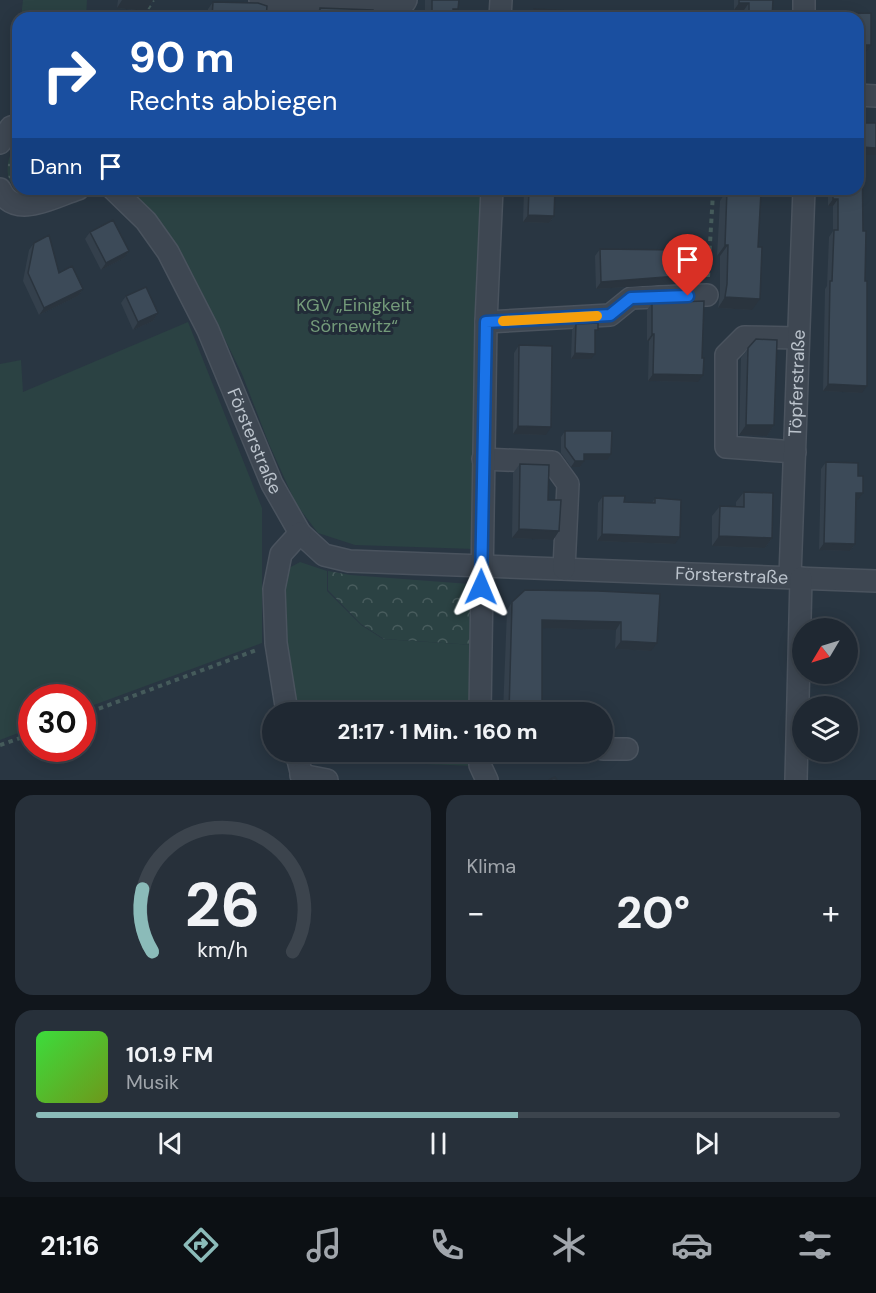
<!DOCTYPE html>
<html lang="de">
<meta charset="utf-8">
<style>
:root{--surface:#1f2832;--page:#27303a;--text:#f1f3f6;--muted:#a1a6ac;--line:#3c444d;--accent:#8bbbb9}
body{margin:0;font-family:"DM Sans",sans-serif;background:var(--page);color:var(--text);height:100vh;display:flex;flex-direction:column;font-size:22px;white-space:nowrap}
*{box-sizing:border-box;margin:0}
p{font-size:20px;color:var(--muted)}
.icon{flex:none;width:33px;height:33px;fill:none;stroke:currentColor;stroke-width:2;stroke-linecap:round;stroke-linejoin:round}
.map{position:relative;height:780px;overflow:hidden}
.details{display:flex;flex-direction:column;gap:15px;padding:15px;background:#11161c;flex:1}
.details>*{flex:none}
.banner{position:absolute;left:12px;top:12px;width:852px;height:183px;border-radius:18px;box-shadow:0 3px 15px #0003,0 0 0 2px var(--line);background:#1a4fa0;color:#fff;overflow:hidden}
.needle{width:39px;rotate:232deg}
.fabs{position:absolute;left:792px;top:618px;display:grid;gap:12px}
.fabs a{display:grid;place-items:center;width:66px;height:66px;border-radius:50%;background:var(--surface);box-shadow:0 3px 15px #0003,0 0 0 2px var(--line);font-size:30px}
.speed{position:absolute;left:18px;top:684px;display:flex;gap:12px;font-size:30px;font-weight:700;text-align:center}
.speed>*{display:grid;place-content:center;width:78px;height:78px;border-radius:50%;background:var(--surface);box-shadow:0 3px 15px #0003,0 0 0 2px var(--line);line-height:1}
.speed .limit{border:9px solid #d22;background:#fff;color:#111}
.pin{position:absolute;display:grid;place-items:center;width:51px;height:51px;color:#fff;margin:-62px -26px;border-radius:50% 50% 50% 0;rotate:-45deg;box-shadow:0 0 6px #0007}
.pin .icon{rotate:45deg}
.me{position:absolute;width:66px;margin:-33px;rotate:1deg;stroke-linejoin:round;filter:drop-shadow(0 0 4px #0008)}
.turn{display:flex;align-items:center;gap:21px;height:126px;padding:0 18px;font-size:27px}
.turn .icon{width:78px;height:78px;stroke-width:2.5}
.turn b{display:block;font-size:42px;line-height:51px}
.then{display:flex;align-items:center;height:57px;padding:0 18px;background:#0003;gap:12px;font-size:22px}
.big{font-size:45px;font-weight:800;line-height:1.1}
.details .tile{flex:1;display:flex;flex-direction:column;justify-content:center;gap:9px;min-width:0;padding:0 21px;border-radius:18px;background:var(--page)}
.details .dial{align-items:center;gap:0}
.dial svg{height:156px;overflow:visible;fill:none;stroke:var(--line);stroke-width:7;stroke-linecap:round;text-anchor:middle}
.dial text{fill:var(--text);stroke:none}
.song{display:flex;align-items:center;gap:18px}
.cover{width:72px;height:72px;border-radius:9px;background:linear-gradient(135deg,hsl(120 70% 55%),hsl(80 70% 35%))}
.played{height:6px;border-radius:3px;background:linear-gradient(90deg,var(--accent) 60%,var(--line) 60%)}
.keys{display:flex;justify-content:space-around;direction:ltr}
.heat{display:flex;justify-content:space-between;align-items:center;font-size:33px;direction:ltr}
.details .tiles{flex:1;display:grid;gap:15px;grid-template-columns:1fr 1fr}
.tile:last-child{grid-column:span 2}
.trip{position:absolute;left:262px;top:702px;width:351px;height:60px;border-radius:30px;background:var(--surface);box-shadow:0 3px 15px #0003,0 0 0 2px var(--line);font-weight:800;line-height:60px;text-align:center}
.menu{display:flex;height:96px;justify-content:space-around;align-items:center;background:#0c1014;color:var(--muted)}
.menu .icon{width:42px;height:42px}
.menu .selected{color:var(--accent)}
.menu b{font-size:27px;color:var(--text)}
.map>svg:first-child{display:block}
</style>
<div class="map">
<svg width="876" height="780" viewBox="0 0 876 780">
<defs>
<pattern id="grass-dots" width="8" height="8" patternUnits="userSpaceOnUse" patternTransform="scale(1.5)"><rect width="8" height="8" fill="#2b4243"/><path d="M2 2h.1M6 6h.1" fill="none" stroke="#485c5d" stroke-width="1.8" stroke-linecap="round"/></pattern>
<pattern id="forest-crowns" width="20" height="18" patternUnits="userSpaceOnUse" patternTransform="scale(1.5)"><rect width="20" height="18" fill="#2b4243"/><path d="M2 6a3 3 0 1 1 6 0M12 15a3 3 0 1 1 6 0" fill="none" stroke="#485c5d"/></pattern>
</defs>
<rect width="100%" height="100%" fill="#293642"/>
<path fill="url(#grass-dots)" d="M18,144V189H53C48,191 41,194 35,195C5,197 0,161 18,144Z"/>
<path fill="url(#forest-crowns)" d="M328,571L350,575L469,584L474,645L384,639L361,624L328,590Z"/>
<path fill="#2b4243" d="M23,0H87L86,18H21Z
M127,189H485L474,549L355,545L318,533L296,504L269,444L242,374L193,275L146,207Z
M188,322L262,508V643L83,709L82,698H32L31,728L0,740V364L21,360L23,392Z
M300,562L327,571V591L361,625L383,639L474,645L473,712H297L283,625L282,582L289,568Z
M304,752H473V766L305,759Z"/>
<g fill="none" stroke-linecap="round" stroke-linejoin="round">
<defs>
<g id="minor">
<path d="M260,0L385,5L405,2L406,0"/>
<path d="M500,18L501,0"/>
<path d="M804,18V0"/>
<path d="M858,95L876,96"/>
<path d="M0,143L11,127L18,125"/>
<path d="M0,189C14,221 55,196 78,189"/>
<path id="s1" d="M113,189L146,221L168,252L208,330L272,484L300,533L324,555L349,561L876,581"/>
<path d="M486,322L610,315L631,298L707,295"/>
<path d="M795,452L726,447V355L744,337L798,338"/>
<path d="M483,459L552,462L568,484L564,569"/>
<path id="s2" d="M790,577L804,189"/>
<path d="M287,712L276,643L274,589L281,554L300,533"/>
<path d="M480,712L486,322L492,189"/>
<path d="M603,749H627"/>
<path d="M296,752L303,780"/>
<path d="M480,752V765L487,780"/>
<path d="M301,775L327,780"/>
<path d="M796,780L801,578"/>
</g>
</defs>
<use href="#minor" stroke="#4a535e" stroke-width="24"/>
<path stroke="#455b5b" stroke-width="4" stroke-dasharray="4.5 4.5" stroke-linecap="butt" d="M147,18L148,8L153,0
M755,194H787
M708,277L713,193H730
M82,715L259,649
M0,745L32,734"/>
<use href="#minor" stroke="#3e4752" stroke-width="21"/>
</g>
<path fill="#34404c" d="M118,0H153L146,11L117,8Z
M425,0H459L458,9L453,18H425Z
M734,0H773L772,18H744V10H734Z
M213,2L266,18H207L208,9Z
M320,8L373,18H315V15Z
M534,9L567,18H529V16Z
M858,123H876V155H862V393L823,391L825,289L827,286L829,237L833,231V206H828V189H858Z
M524,189H555L554,216L549,223L523,222Z
M727,190L752,310L718,308L720,295V256H717L720,201Z
M90,232L129,251L124,258L101,270L85,239Z
M34,243L59,273L83,289L78,296L39,315L23,281L29,250Z
M600,249L673,284L596,289L595,256Z
M126,296L158,313L153,321L133,330L121,303Z
M652,303L702,358L698,382L648,381L649,341H647V310Z
M576,324L595,333L591,359H571L572,330Z
M519,345L546,435L513,434L514,353Z
M748,348L774,425L767,436L739,435L741,358Z
M565,431L607,460H584L580,467H571L561,453V437Z
M826,462L858,500H856L855,544L850,551L819,550L821,469Z
M520,464L548,500L559,531L553,540L512,538L513,473Z
M744,492L772,538L765,548L712,546V516L720,506H736V502Z
M603,496L624,502L652,503L655,498L675,544L597,541L598,503Z
M598,591L651,651L615,649L616,630L542,628V712H503L507,610L512,602Z"/>
<path fill="#2a343e" d="M122,0H153L146,11L117,8Z
M739,3H749L744,10H734Z
M453,9H458L452,18Z
M858,45H871L866,52H858Z
M862,147L876,148V155H858Z
M833,199H838L833,206H828Z
M528,215L554,216L549,223L523,222Z
M725,245H728L720,256H717Z
M129,251L124,258L101,270L106,263Z
M678,276L673,284L596,289L601,282Z
M83,289L78,296L39,315L44,308Z
M725,297L760,299L752,310L718,308Z
M158,313L153,321L133,330L138,322Z
M652,334H654L649,341H647Z
M575,353L595,354L591,359H571Z
M653,374L703,375L698,382L648,381Z
M828,384L867,386L862,393L823,391Z
M746,425H774L767,436L739,435Z
M518,426L551,427L546,435L513,434Z
M584,454H611L607,460H580Z
M575,461H584L580,467H571Z
M856,493H863L858,500H851Z
M519,529L559,531L553,540L512,538Z
M602,534L680,537L675,544L597,541Z
M719,536L772,538L765,548L712,546Z
M824,543L855,544L850,551L819,550Z
M542,620L621,622L616,630L537,628Z
M621,641L657,643L651,651L615,649Z"/>
<path fill="#3c4a58" stroke="#2a343e" stroke-width="1.5" d="M432,0H459L458,9H453V18H432Z
M739,0H773L772,18H749V3H739Z
M213,2L258,3L267,6L266,18H212Z
M320,8L373,10V18H320Z
M534,9L568,11L567,18H534Z
M871,13V45H858V18H836V14Z
M611,14L645,15V17H707V18H611Z
M858,123H876V148L862,147L863,231H866L865,281H867V386L828,384L830,281H832L834,230H838V199H833V189H858Z
M529,189H555L554,216L528,215Z
M727,190L761,192L758,247H762L760,299L725,297L727,284L728,245H725Z
M113,220L129,251L106,263L90,232Z
M49,235L59,273L72,266L83,289L44,308L28,273L34,243Z
M600,249L679,250L678,276L601,282Z
M146,287L158,313L138,322L126,296Z
M704,301L702,358H704L703,375L653,374L654,334H652V303Z
M598,323V330H595V354L575,353L576,324Z
M756,339L777,340L774,425H746L748,348Z
M519,345L552,346L551,427L518,426Z
M565,431H612L611,454H584V461H575L565,447Z
M826,462L858,463V476H863V493H856L855,544L824,543Z
M520,464L549,465L548,500H561L559,531L519,529Z
M744,492L773,493L772,538L719,536L720,506L744,507Z
M603,496H625L624,502L655,503V498L681,500L680,537L602,534Z
M525,590L598,591L660,594L657,643L621,641V622L542,620V712H509L512,602Z
M555,777L557,780H549Z"/>
<g fill="none" stroke-linecap="round" stroke-linejoin="round">
<defs>
<path id="route" d="M481,587L486,322L610,315L631,298L688,296"/>
</defs>
<use href="#route" stroke="#114b97" stroke-width="15"/>
<use href="#route" stroke="#1a73e8" stroke-width="10"/>
<path stroke="#f59e0b" stroke-width="10" d="M503,321L597,316"/>
</g>
<g text-anchor="middle" stroke-width="6" stroke-linejoin="round" paint-order="stroke">
<g font-size="18" fill="#749b7a" stroke="#222c38">
<text x="354" y="311">KGV „Einigkeit<tspan x="354" dy="21">Sörnewitz“</tspan></text>
</g>
<g font-size="18" fill="#bbc3cc" stroke="#222c38">
<text dy="6" stroke="none"><textPath href="#s2" startOffset="194">Töpferstraße</textPath></text>
<text dy="6" stroke="none"><textPath href="#s1" startOffset="292">Försterstraße</textPath></text>
<text dy="6" stroke="none"><textPath href="#s1" startOffset="836">Försterstraße</textPath></text>
</g>
</g>
</svg>
<div class="fabs">
<a><svg class="needle" viewBox="-14 -14 28 28"><path d="M0-13l5 13h-10z" fill="#e53935"/><path d="M0 13l5-13h-10z" fill="#a1a6ac"/></svg></a>
<a><svg class="icon" aria-label="layers" viewBox="0 0 24 24"><path d="M12 4l9 5-9 5-9-5zM3 14l9 5 9-5"/></svg></a>
</div>
<div class="speed"><div class="limit">30</div></div>
<div class="pin" style="left:688px;top:296px;background:#d93025"><svg class="icon" aria-label="arrive" viewBox="0 0 24 24"><path d="M6 21V4h12l-3 4 3 4H6"/></svg></div>
<svg class="me" style="left:481px;top:587px" viewBox="-20 -20 40 40"><path d="M0-17L14 15 0 8-14 15z" fill="#1a73e8" stroke="#fff" stroke-width="4"/></svg>
<div class="trip">21:17 · 1 Min. · 160 m</div>
<div class="banner">
<div class="turn"><svg class="icon" aria-label="right" viewBox="0 0 24 24"><path d="M7 20v-9h11M14 6l5 5-5 5"/></svg><div><b>90 m</b>Rechts abbiegen</div></div>
<div class="then">Dann<svg class="icon" aria-label="arrive" viewBox="0 0 24 24"><path d="M6 21V4h12l-3 4 3 4H6"/></svg></div>
</div>
</div>
<section class="details">
<div class="tiles">
<div class="tile dial"><svg viewBox="0 0 100 80">
<path d="M14 69A42 42 0 1 1 86 69"/>
<path d="M14 69A42 42 0 0 1 9 37" stroke="#8bbbb9"/>
<text x="50" y="56" font-size="32" font-weight="700">26</text>
<text x="50" y="72" font-size="11">km/h</text>
</svg></div>
<div class="tile"><p>Klima</p>
<div class="heat"><a>−</a><b class="big">20°</b><a>+</a></div>
</div>
<div class="tile">
<div class="song"><i class="cover"></i><div><b>101.9 FM</b><p>Musik</p></div></div>
<div class="played"></div>
<div class="keys"><svg class="icon" aria-label="previous" viewBox="0 0 24 24"><path d="M18 5L8 12l10 7zM5 5v14"/></svg><svg class="icon" aria-label="pause" viewBox="0 0 24 24"><path d="M8 5v14M16 5v14"/></svg><svg class="icon" aria-label="next" viewBox="0 0 24 24"><path d="M6 5l10 7-10 7zM19 5v14"/></svg></div>
</div>
</div>
</section>
<nav class="menu">
<b>21:16</b>
<svg class="icon selected" aria-label="directions" viewBox="0 0 24 24"><path d="M12 3l9 9-9 9-9-9zM9 14v-3h6M13 9l2 2-2 2"/></svg>
<svg class="icon" aria-label="music" viewBox="0 0 24 24"><path d="M9 18V5l10-2v13"/><circle cx="6" cy="18" r="3"/><circle cx="16" cy="16" r="3"/></svg>
<svg class="icon" aria-label="phone" viewBox="0 0 24 24"><path d="M5 4h4l2 5-3 2q2 4 5 5l2-3 5 2v4C11 20 4 13 5 4z"/></svg>
<svg class="icon" aria-label="climate" viewBox="0 0 24 24"><path d="M12 3v18M4 7l16 10M4 17L20 7"/></svg>
<svg class="icon" aria-label="car" viewBox="0 0 24 24"><path d="M5 17H2v-5l4-1 3-4h7l3 4 3 1v5h-3M9 17h6M6 11h13"/><circle cx="7" cy="17" r="2"/><circle cx="17" cy="17" r="2"/></svg>
<svg class="icon" aria-label="filters" viewBox="0 0 24 24"><path d="M4 7h16M4 17h16"/><circle cx="9" cy="7" r="2"/><circle cx="15" cy="17" r="2"/></svg>
</nav>
